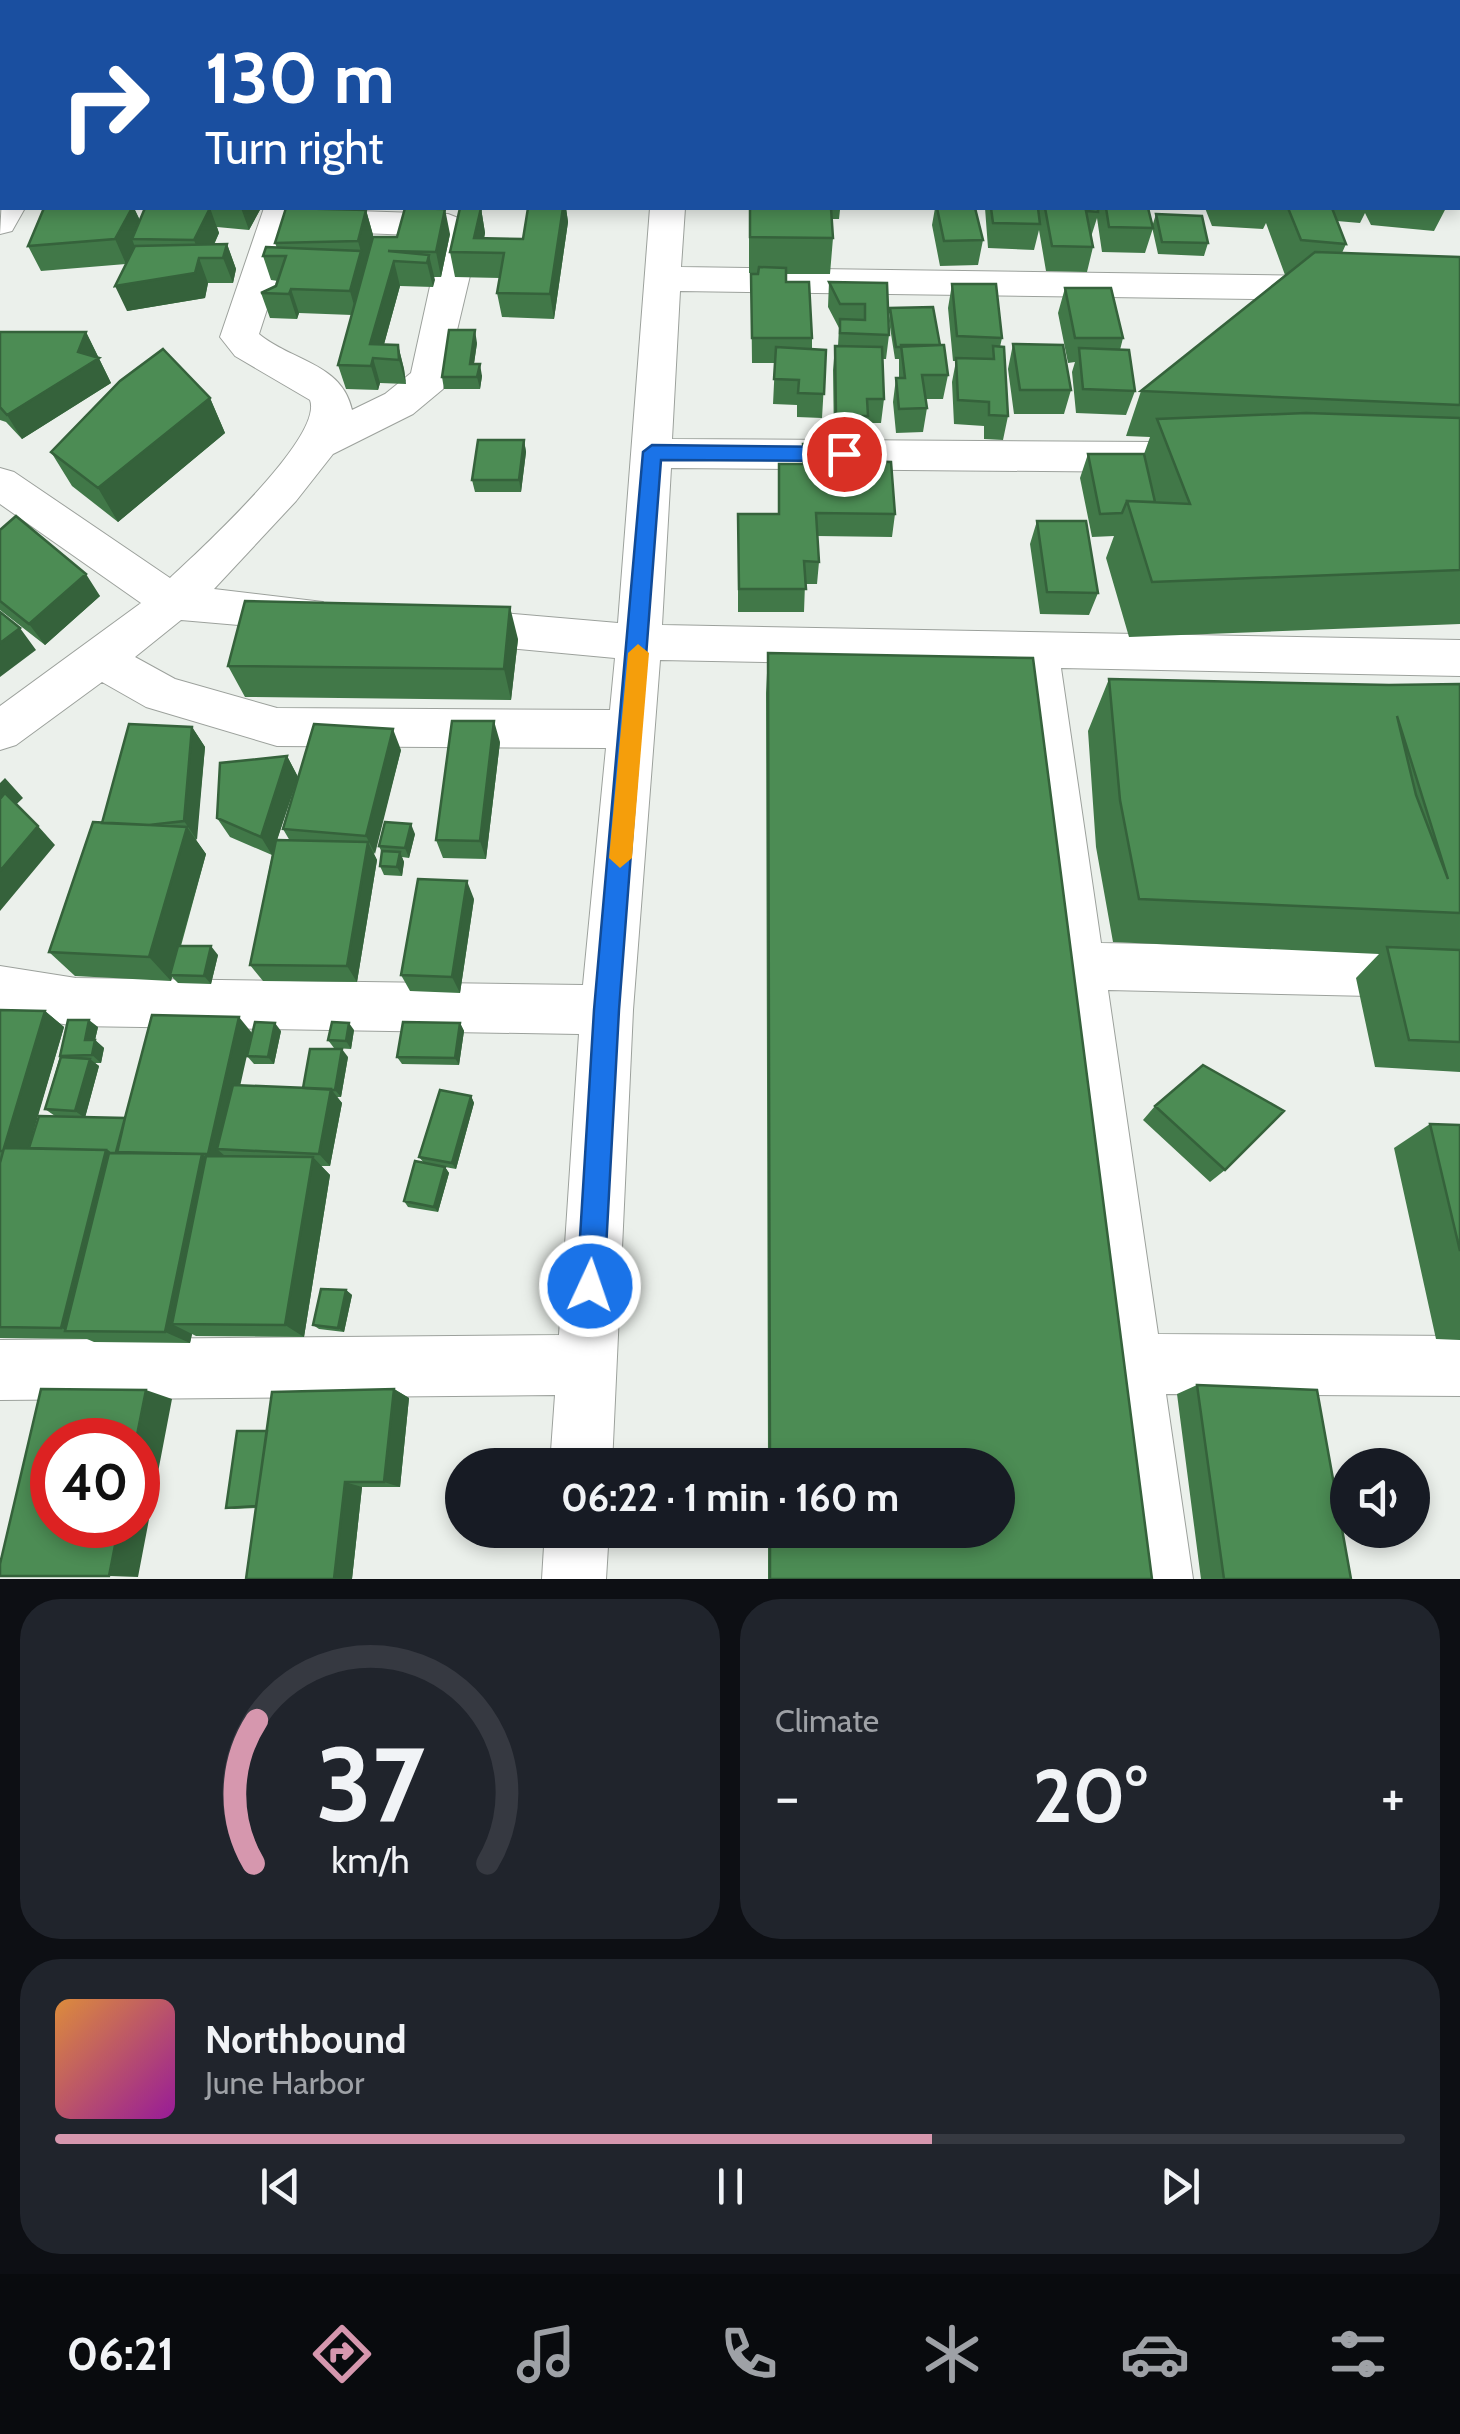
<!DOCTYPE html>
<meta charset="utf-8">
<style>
:root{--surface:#171b24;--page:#20242c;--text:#f1f3f6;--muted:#9ea1a6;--line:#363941;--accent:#d697ae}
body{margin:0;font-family:Cabin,sans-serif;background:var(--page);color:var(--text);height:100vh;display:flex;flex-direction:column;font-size:38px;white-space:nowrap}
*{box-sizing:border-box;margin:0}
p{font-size:32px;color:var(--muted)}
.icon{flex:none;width:55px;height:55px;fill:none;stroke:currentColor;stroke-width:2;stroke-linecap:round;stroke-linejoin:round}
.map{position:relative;height:1579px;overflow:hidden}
.drawer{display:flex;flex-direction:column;gap:20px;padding:20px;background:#0d0f14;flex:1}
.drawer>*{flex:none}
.guide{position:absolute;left:0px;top:0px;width:1460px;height:210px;box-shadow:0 5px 15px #0003;background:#1a4fa0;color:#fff;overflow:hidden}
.tools{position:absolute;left:1330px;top:1448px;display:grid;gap:20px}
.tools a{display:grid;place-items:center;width:100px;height:100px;border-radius:50%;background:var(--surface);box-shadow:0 5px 15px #0003;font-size:50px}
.speed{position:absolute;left:30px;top:1418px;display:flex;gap:20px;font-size:50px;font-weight:700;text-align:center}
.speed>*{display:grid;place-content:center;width:130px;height:130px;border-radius:50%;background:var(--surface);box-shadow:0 5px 15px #0003;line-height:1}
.speed .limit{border:15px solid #d22;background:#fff;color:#111}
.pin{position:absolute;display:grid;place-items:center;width:85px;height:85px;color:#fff;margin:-42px;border:5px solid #fff;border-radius:50%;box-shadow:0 2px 10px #0007}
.me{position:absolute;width:110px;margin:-55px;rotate:3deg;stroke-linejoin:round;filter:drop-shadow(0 0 8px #0008)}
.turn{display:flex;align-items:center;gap:35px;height:210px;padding:0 40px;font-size:45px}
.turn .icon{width:130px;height:130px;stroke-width:2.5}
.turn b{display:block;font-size:70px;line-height:85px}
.big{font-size:75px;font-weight:800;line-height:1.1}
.drawer .widget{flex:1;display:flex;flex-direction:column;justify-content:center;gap:15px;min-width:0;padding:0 35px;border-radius:40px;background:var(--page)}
.drawer .dial{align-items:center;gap:0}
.dial svg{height:260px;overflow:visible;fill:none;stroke:var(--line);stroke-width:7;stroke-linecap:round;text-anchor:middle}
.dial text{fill:var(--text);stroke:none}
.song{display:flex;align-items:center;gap:30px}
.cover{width:120px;height:120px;border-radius:15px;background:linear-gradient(135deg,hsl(30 70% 55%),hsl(300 70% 35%))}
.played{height:10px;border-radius:5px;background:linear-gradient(90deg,var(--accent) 65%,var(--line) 65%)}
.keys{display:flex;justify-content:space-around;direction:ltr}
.heat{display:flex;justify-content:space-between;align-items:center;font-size:55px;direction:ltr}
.drawer .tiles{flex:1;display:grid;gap:20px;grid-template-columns:1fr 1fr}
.widget:last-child{grid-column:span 2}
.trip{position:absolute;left:445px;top:1448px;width:570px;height:100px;border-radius:50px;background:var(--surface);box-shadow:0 5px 15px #0003;font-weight:800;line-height:100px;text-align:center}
.dock{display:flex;height:160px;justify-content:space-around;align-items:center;background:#090b0e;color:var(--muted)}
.dock .icon{width:70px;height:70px}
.dock .active{color:var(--accent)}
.dock b{font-size:45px;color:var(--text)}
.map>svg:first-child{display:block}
</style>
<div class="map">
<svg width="1460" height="1579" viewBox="0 0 1460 1579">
<rect width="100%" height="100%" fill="#ebf0eb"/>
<path fill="#dbe6dc" d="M758,0H1336L1337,2H758Z"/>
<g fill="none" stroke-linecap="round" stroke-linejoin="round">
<defs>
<path id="minor" d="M665,0H695V2H665Z
M1364,0H1394L1395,2H1365Z
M0,93H2V113H0Z
M1458,114H1460V134H1458Z
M1458,170L1460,171V198L1458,197Z
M2,198V208H25L12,231L0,234Z
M264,208L448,214L471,223L478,242L443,389L413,414L333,454L296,501L214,589L323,602L330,614L323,626L308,631L181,620L135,657L175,679L277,708L610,710L615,658L454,643L438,638L432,626L438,614L454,609L618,623L650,208H685L681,267L1460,278V302L680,291L672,439L1152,442L1166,447L1172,457L1166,467L1152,472L671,468L662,625L1460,640V676L1061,668L1101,943L1460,950V998L1108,990L1158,1334L1460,1336V1396L1166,1394L1193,1579H1129L1016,667L660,660L633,1010L612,1465H550L555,1395L0,1400V1340L559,1335L579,1034L76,1026L0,1014V966L76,978L583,985L606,748L277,746L146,707L102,682L16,745L0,750V706L141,603L0,504V468L14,472L170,578C200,550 324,437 310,400L235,356L220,337ZM294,226L307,231L441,236L411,373L385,394L352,410C342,363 291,361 259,334Z
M545,1530H609L606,1579H542Z"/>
</defs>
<use href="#minor" stroke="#9ca19c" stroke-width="2"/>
<use href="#minor" fill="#fff" fill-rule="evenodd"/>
</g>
<path fill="#417848" d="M123,0H146L145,2H123Z
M44,208H134L140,220L145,208H261L249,230L217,227L219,233L214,245L227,244L236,269L233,283H208L205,298L127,311L126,264L41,271L28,246Z
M287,208H334V209L366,210L373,235L365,266L397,237L450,234L441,277H434L433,287L400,286L384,344L398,345L404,369L406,384L380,383L378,390L346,389L338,365L352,315L299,313L297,319L270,318L261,293L276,286L278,281L271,280L263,256L277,248L275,243Z
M481,208L485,233L484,239H523L528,208H566L568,222L554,319L502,317L497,293L500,278L455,277L450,252Z
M749,208H926L925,210H840L839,219H832L833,238L830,274H786V282L812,338V349L826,350L822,418L797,417V405L773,404L775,363H752L751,274L758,273H749Z
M935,208H975L983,240L978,265L940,266L932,225Z
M985,208H1192L1149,209L1153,228L1145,253L1102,252L1097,218L1091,237L1093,247L1087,272L1046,271L1039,230L1034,250L988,248Z
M1205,208H1446L1434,231L1371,225L1365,213L1360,223L1337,221L1346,244L1342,253L1460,257V624L1129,637L1106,558L1114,536L1092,537L1080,478L1088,454H1144L1150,437L1126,436L1141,391L1285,275L1266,223L1263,229L1212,226Z
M1156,214L1208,243L1204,256L1158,254L1152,227Z
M829,282L887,283L889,335L886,359H882L884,399L881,423H867L865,440H834L833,370L835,346H838L839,328L828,307Z
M952,284L1002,338L1000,347L1008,416L1003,440L984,439V426L954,424L952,382L956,361H953L948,308Z
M1065,288L1123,338L1120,350L1135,391L1126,415L1076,413L1072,372L1075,362L1068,363L1058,313Z
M890,308L940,345L948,375L943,399H925L927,408L923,432L896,433L893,402L896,378H899V359H895L889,321Z
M0,332H86L111,383L22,439L6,422L0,420Z
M477,343L474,364L482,376L480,389H444L442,377Z
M1013,344L1071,390L1064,414H1014L1008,369Z
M210,398L225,433L118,522L72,486L51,452Z
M524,440L526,452L521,492H475L472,480Z
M803,444L862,461L895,514L892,537L817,536L819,562L817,584H805L804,612H738V514H778L779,464H802Z
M1037,521L1098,593L1089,615L1040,614L1030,544Z
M0,530L100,596L45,645L0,610Z
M518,639L511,700L245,697L228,666Z
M768,653L1152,1579H768V1530H998V1465H768L766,693Z
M1109,679L1389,685L1460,684V1072L1375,1067L1356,978L1379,954L1113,942L1096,847L1088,731Z
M192,727L205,747L196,840L206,854L181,946L218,955L211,984L178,983L172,977L171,981L75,976L49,952L102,823Z
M500,742L486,859L443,858L436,840Z
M401,750L374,854L377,860L357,982L263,981L250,965L272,855L230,837L217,818L287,756L298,777L277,840L290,841L283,829Z
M415,834L409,858L402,857L404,862L402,876L384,875L380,866L382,853L379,846Z
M474,899L460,993L410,991L401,975Z
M0,1010L45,1011L64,1027L28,1148L55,1116L45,1109L60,1056L98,1027L95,1040L104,1048L101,1063H95L99,1066L85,1117L125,1118L240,1085L303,1088L348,1057L341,1097H337L342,1103L330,1166H321L330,1175L304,1337L196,1336L192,1334L190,1343L94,1342L87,1339L0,1338Z
M460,1023L464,1031L459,1065L402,1064L397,1057Z
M354,1030L351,1049L334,1048L328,1040Z
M281,1031L274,1064H254L247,1056Z
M471,1096L474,1103L456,1169L445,1167L449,1173L438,1212L408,1207L404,1201L424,1163L419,1157Z
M1155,1106L1225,1170L1210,1182L1143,1120Z
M1430,1124L1460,1125V1340L1436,1339L1394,1148Z
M346,1290L352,1295L344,1332L319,1329L313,1325Z
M1197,1385L1351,1579H1201L1177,1394Z
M394,1389L409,1398L400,1487H362L352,1579H246L256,1508L234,1509L226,1508L267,1431Z"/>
<path fill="#35623b" d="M360,0H380L378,2H358Z
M1,30L2,33V85L0,79Z
M132,208H134L144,230L132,239L135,247L126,264L115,239Z
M210,208L219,233L207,258H201L194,240Z
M241,208H261L249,230Z
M481,208L485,233L481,252L474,238Z
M563,208H566L568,222L554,319L550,294Z
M445,209L450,234L441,277L436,252Z
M366,210L373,235L365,265L357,316L350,291L361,252L358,241Z
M227,244L236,269L233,283L223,258Z
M429,255L435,280L433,287L427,263Z
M199,258L208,283L205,298L127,311L115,286Z
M394,261L400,286L380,359L370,344Z
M291,289L299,313L297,319L289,294Z
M475,330L477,343L472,376L470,364Z
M86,332L111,383L22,439L7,415L78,352Z
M398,345L404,369L406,384L399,360Z
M373,358L380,383L378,390L371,366Z
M480,364L482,376L480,389L477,377Z
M210,398L225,433L118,522L98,488Z
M524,440L526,452L521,492L519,480Z
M86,574L100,596L45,645L29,624Z
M510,607L518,639L511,700L504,669Z
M20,628L36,650L0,677V643Z
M494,721L500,742L486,859L480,841Z
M192,727L205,747L197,840L184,821Z
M393,729L401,750L375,854L366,836Z
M287,756L298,777L272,855L261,837Z
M5,778L23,798L0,820V783Z
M411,824L415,834L409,858L405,848Z
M38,826L55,845L0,911V871Z
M187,827L206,854L172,975H170L172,977L171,981L149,957Z
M368,842L377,860L357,982L347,966Z
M400,852L404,862L402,876L397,867Z
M467,881L474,899L460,993L452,977Z
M211,946L218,955L211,984L204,976Z
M45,1011L64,1027L24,1164L3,1151Z
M239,1017L252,1033L226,1149H217L225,1156L223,1166L208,1154Z
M89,1020L98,1027L95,1040L104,1048L101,1063L92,1055L85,1040Z
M275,1023L281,1031L274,1064L268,1057Z
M349,1023L354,1030L351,1049L346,1041Z
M460,1023L464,1031L459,1065L455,1058Z
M342,1049L348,1057L341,1097L335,1090Z
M90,1059L99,1066L85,1118L75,1111Z
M331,1089L342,1103L330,1166L319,1154Z
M471,1096L474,1103L456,1169L452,1163Z
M106,1150L132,1168L69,1331L61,1328Z
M202,1154L224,1171L172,1324L192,1334L190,1343L165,1332Z
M313,1157L330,1175L304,1337L285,1325Z
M445,1167L449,1173L438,1212L434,1207Z
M346,1290L352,1295L344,1332L338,1328Z
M394,1389L409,1398L400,1487L384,1482Z
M146,1390L172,1399L138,1577L109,1576L119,1525H138V1440H136Z
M345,1482L362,1487L352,1579H334Z"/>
<path fill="#4c8c54" stroke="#35623b" stroke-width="2.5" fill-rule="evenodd" d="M9,0H58L57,2H8Z
M278,0H360L358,2H277Z
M384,0H439L438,2H383Z
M450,0H480L479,2H449Z
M546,0H579V2H545Z
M44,208H132L115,239L28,246Z
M145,208H210L194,240L132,239Z
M286,208L366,210L358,241L275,243Z
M405,208L445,209L436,252L388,251L429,255L427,263L394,261L370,344L398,345L399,360L373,358L371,366L338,365L373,237H397Z
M460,208H481L474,238L523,239L528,208H563L550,294L497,293L504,253L450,252Z
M750,208H831L833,238L750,237Z
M937,208H975L983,240L944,241Z
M991,208H1038L1040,224L993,223Z
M1045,208H1098V212L1086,211L1093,247L1052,246Z
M1106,208H1148L1153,228L1109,227Z
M1288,208H1332L1346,244L1301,240Z
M1156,214L1202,216L1208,243L1162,242Z
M227,244L223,258H199L195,273L115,286L135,246Z
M266,247L361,251L350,291L291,289L289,294L261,293L276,286L286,256H263Z
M1315,252L1460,257V405L1141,391Z
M759,267L786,268V282H809L812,338H752L751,274H758Z
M829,282L887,283L889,335L840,333V319L865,320V304H840Z
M952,284H996L1002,338L957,336Z
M1065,288H1111L1123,338H1075Z
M933,307L940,345L896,347L890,308Z
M449,330H475L470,364H480L477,377H442Z
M0,332H86L78,352L99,358L7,415L0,407Z
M1013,344L1063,345L1071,390H1020Z
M901,345H944L948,375H922L927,408L899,409L896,378H905Z
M835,346L882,347L884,399H867L868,416H836Z
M993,346L1004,347L1008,416L989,415V402L958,400L956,358L994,359Z
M776,347L826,350L824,394L798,393L799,380L774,379Z
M1079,348L1129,350L1135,391L1083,389Z
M163,349L210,398L98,488L51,452L120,381Z
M1306,413L1460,418V570L1152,582L1127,501L1190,504L1157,419Z
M478,440H524L519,480H472Z
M803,444L861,446L862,461L891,462L895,514L816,513L819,562L804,561L806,589H739L738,514H779V464H804Z
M1088,454H1144L1155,502L1127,501L1122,513L1100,514Z
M16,516L86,574L29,624L0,601V530Z
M1037,521H1086L1098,593L1047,592Z
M245,601L510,607L504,669L228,666Z
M0,612L20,628L0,643Z
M768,653L1033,658L1152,1579H770V1530H998V1465H770Z
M1109,679L1389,685L1460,684V913L1139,899L1120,800ZM1397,716L1448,879L1416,795Z
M452,721H494L480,841L436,840Z
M129,724L192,727L184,821L149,825L102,823Z
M314,724L393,729L366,836L283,829Z
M287,756L261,837L217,818L220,763Z
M5,793L38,826L0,871V799Z
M93,822L187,827L149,957L49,952Z
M385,822L411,824L405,848L379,846Z
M276,840L368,842L347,966L250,965Z
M382,851L400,852L397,867L380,866Z
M418,879L467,881L452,977L401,975Z
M178,946H211L204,976L170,975Z
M1387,947L1460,950V1042L1409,1040Z
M0,1010L45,1011L3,1151H0Z
M152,1015L239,1017L208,1154L116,1152Z
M68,1020H89L85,1040H95L92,1055L60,1056Z
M255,1022L275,1023L268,1057L247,1056Z
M332,1022L349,1023L346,1041L328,1040Z
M403,1022L460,1023L455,1058L397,1057Z
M310,1049H342L335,1090L303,1088Z
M61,1057L90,1059L75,1111L45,1109Z
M1203,1065L1284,1111L1225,1170L1155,1106Z
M233,1085L331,1089L319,1154L217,1149Z
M440,1090L471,1096L452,1163L419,1157Z
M39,1116L125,1118L117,1153H110L106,1150L29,1148Z
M1430,1124L1460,1125V1251Z
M4,1148L106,1150L61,1328L0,1327V1163Z
M109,1153L202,1154L165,1332L65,1331Z
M206,1156L313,1157L285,1325L172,1324Z
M415,1161L445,1167L434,1207L404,1201Z
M321,1289L346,1290L338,1328L313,1325Z
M1197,1385L1317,1390L1351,1579H1224Z
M41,1389L146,1390L136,1440H52V1525H119L109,1576H0V1564Z
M394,1389L384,1482H345L334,1579H246L272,1392Z
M237,1431H267L256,1506L226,1508Z"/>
<path fill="#1a73e8" stroke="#114b97" stroke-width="2.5" d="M652,445L844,447L854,454L844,461L661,460L619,1010L604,1286L600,1296L590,1300L581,1296L577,1286L594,1010L643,452Z"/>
<path fill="#f59e0b" d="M638,644L649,653L632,858L620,868L609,858L628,653Z"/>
</svg>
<div class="tools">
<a><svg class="icon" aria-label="sound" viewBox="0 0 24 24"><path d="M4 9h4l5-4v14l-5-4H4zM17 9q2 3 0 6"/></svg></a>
</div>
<div class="speed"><div class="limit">40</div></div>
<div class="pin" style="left:844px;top:454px;background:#d93025"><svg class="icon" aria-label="arrive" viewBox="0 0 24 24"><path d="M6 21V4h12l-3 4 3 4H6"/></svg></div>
<svg class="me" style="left:590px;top:1286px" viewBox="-20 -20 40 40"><circle r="17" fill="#1a73e8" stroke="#fff" stroke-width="3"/><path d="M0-11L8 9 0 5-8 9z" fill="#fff"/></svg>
<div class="trip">06:22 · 1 min · 160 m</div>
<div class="guide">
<div class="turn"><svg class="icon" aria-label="right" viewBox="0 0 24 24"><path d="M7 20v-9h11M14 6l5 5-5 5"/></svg><div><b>130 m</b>Turn right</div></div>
</div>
</div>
<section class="drawer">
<div class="tiles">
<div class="widget dial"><svg viewBox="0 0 100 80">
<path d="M14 69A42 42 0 1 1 86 69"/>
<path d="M14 69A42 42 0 0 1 15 25" stroke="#d697ae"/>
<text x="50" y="56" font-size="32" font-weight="700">37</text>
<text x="50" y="72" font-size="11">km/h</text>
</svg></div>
<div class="widget"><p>Climate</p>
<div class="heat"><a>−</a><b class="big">20°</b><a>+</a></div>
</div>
<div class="widget">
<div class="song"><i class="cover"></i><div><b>Northbound</b><p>June Harbor</p></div></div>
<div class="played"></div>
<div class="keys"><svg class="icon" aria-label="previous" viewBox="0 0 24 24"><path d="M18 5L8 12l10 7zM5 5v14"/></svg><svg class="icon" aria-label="pause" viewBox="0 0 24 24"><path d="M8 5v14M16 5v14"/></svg><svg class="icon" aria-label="next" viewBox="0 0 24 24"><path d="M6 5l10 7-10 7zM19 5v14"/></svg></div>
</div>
</div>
</section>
<nav class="dock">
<b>06:21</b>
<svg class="icon active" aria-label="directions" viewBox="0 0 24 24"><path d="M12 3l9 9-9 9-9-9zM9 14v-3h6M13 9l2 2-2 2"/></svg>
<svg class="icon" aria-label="music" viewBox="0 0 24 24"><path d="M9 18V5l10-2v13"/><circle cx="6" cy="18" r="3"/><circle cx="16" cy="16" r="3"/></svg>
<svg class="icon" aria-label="phone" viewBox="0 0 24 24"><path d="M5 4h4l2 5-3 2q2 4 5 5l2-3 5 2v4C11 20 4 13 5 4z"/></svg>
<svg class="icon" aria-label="climate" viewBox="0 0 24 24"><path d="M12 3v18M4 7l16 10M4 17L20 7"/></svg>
<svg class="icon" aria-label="car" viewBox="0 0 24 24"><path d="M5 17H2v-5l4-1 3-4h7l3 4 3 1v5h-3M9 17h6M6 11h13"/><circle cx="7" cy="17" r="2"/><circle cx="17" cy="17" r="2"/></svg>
<svg class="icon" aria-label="filters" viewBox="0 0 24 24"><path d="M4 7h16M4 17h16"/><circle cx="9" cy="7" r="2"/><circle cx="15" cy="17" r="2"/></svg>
</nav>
